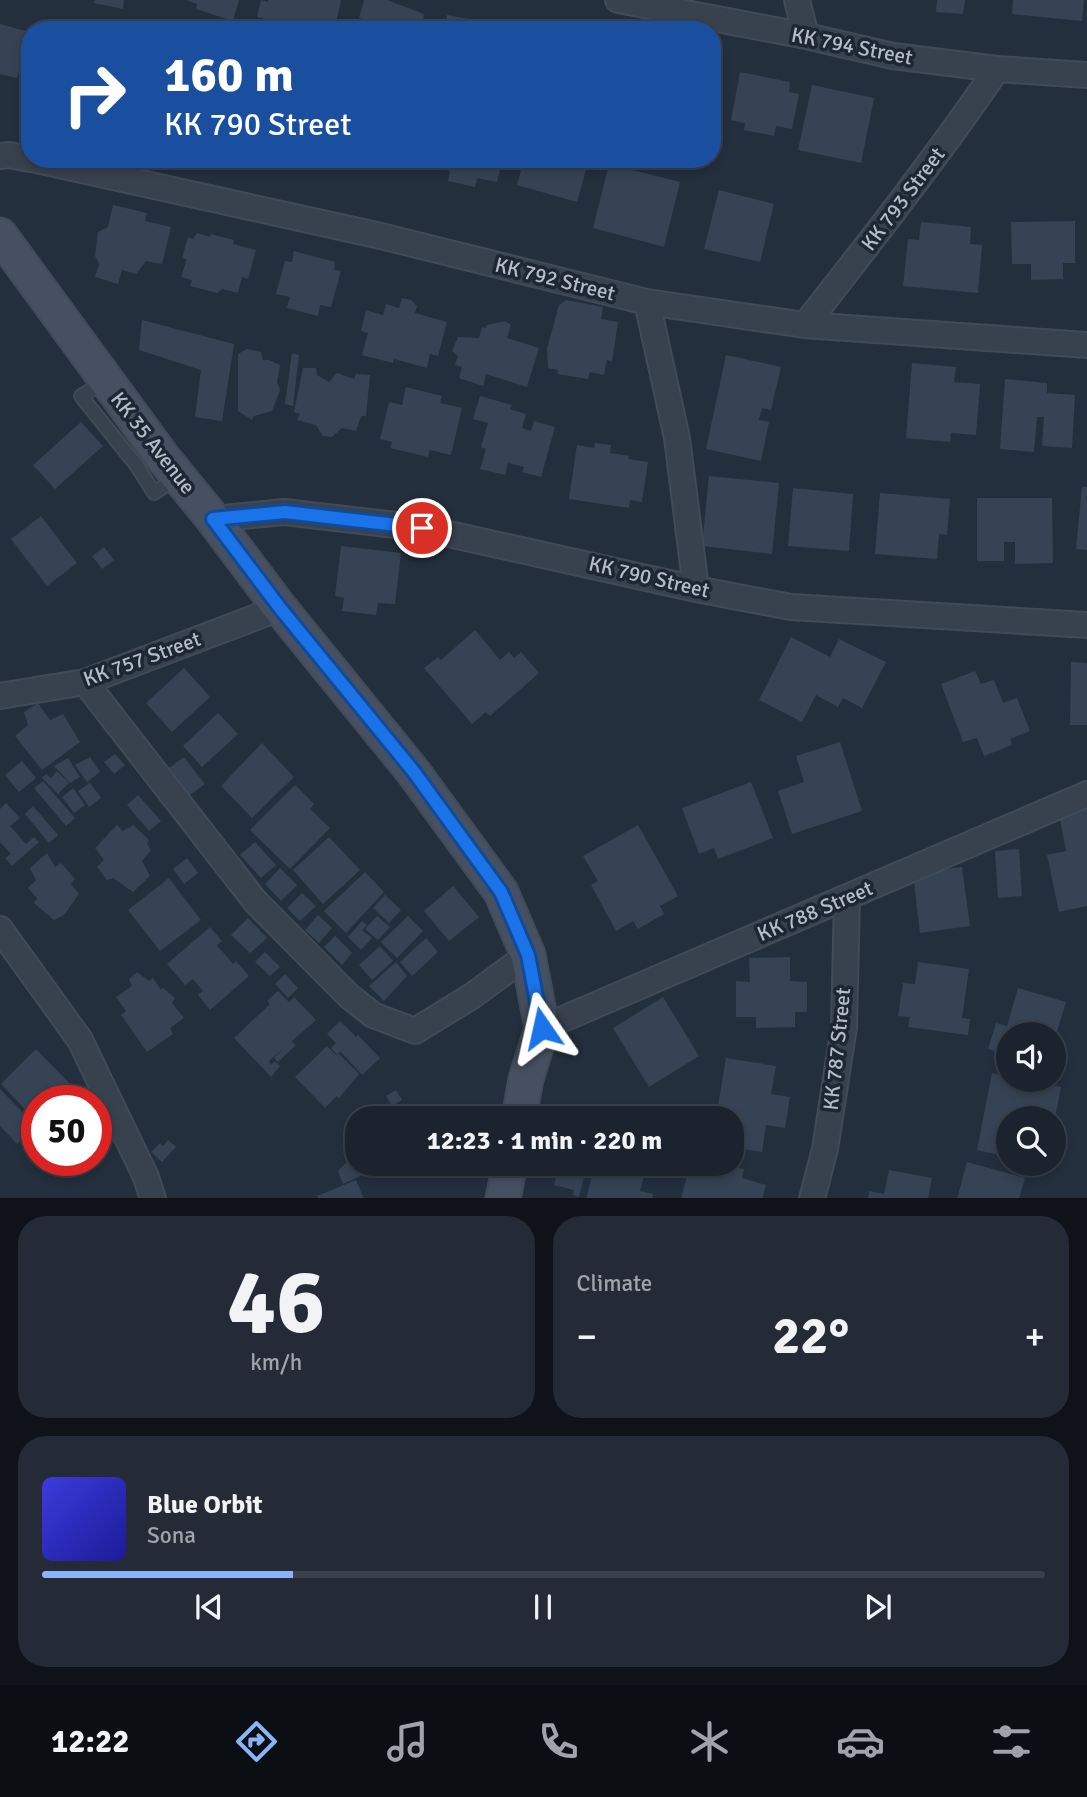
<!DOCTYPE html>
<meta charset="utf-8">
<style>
:root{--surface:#1b232e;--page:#242b36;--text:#f1f3f6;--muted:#a0a4aa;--line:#39404a;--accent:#8ab4f8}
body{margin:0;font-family:Signika,sans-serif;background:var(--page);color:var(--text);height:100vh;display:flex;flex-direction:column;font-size:26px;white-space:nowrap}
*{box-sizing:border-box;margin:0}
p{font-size:23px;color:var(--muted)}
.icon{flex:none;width:38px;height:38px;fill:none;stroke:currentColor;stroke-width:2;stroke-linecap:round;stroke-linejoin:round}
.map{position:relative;height:1198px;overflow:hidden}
.drawer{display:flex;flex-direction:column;gap:18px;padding:18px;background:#0f1319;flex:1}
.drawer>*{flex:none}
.top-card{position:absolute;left:21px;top:21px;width:700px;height:147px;border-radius:28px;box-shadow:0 4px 10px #0003,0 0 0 2px var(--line);background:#1a4fa0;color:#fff;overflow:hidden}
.fabs{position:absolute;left:996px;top:1022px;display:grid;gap:14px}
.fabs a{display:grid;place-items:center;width:70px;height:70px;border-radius:50%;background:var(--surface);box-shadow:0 4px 10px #0003,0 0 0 2px var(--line);font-size:35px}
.speed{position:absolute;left:21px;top:1085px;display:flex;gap:14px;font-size:35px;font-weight:700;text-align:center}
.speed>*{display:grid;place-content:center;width:91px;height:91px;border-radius:50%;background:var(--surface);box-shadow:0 4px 10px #0003,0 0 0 2px var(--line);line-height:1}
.speed .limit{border:10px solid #d22;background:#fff;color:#111}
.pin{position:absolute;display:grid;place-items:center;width:60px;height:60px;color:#fff;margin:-30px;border:4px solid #fff;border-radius:50%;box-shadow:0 2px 7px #0007}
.me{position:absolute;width:77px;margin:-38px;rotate:349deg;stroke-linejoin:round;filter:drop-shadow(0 0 5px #0008)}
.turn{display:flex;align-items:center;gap:24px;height:147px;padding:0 28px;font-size:32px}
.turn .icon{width:91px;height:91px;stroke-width:2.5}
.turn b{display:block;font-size:49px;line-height:60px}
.big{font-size:52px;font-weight:800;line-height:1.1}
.drawer .widget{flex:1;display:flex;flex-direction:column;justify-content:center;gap:10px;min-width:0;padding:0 24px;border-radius:28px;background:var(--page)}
.drawer .dial{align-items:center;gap:0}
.dial b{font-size:91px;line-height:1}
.song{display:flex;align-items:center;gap:21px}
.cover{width:84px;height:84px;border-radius:10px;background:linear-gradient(135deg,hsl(240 70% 55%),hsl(240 70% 35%))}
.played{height:7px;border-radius:4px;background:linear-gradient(90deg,var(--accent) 25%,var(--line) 25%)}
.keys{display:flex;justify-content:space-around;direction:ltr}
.heat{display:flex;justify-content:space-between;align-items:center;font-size:38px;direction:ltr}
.drawer .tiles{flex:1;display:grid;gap:18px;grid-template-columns:1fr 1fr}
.widget:last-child{grid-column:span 2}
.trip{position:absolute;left:345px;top:1106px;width:399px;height:70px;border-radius:28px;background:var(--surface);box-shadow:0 4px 10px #0003,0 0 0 2px var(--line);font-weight:800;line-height:70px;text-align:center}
.menu{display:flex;height:112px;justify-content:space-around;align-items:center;background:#0b0e12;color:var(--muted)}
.menu .icon{width:49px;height:49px}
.menu .active{color:var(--accent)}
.menu b{font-size:32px;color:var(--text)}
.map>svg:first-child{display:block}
</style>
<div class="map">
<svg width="1087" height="1199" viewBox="0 0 1087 1199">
<rect width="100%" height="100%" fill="#242f3e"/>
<path fill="#364354" d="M95,0H124L123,9L94,3Z
M186,0H239L233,21L196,9L197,4Z
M261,0L268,2V0H341L335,28L325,25L320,30H310L257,17Z
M364,0H387L424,14L422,30H360L363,19L359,18Z
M937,0H965L963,14L936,12Z
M1013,0H1084L1082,21L1012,14Z
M447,15L519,28V30H445Z
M0,24L29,32L17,78L0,74Z
M740,72L790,82L789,92L799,94L792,129L776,126L774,136L744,130L745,123L731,120Z
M812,85L874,98L861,163L798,150Z
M425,159H502L497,182L477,178L475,187L448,181L450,171L424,165Z
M524,159H589L577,202L517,185Z
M609,164L680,182L664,247L593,228Z
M719,190L774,204L760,262L704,249Z
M113,205L147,213L145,221L171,227L162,264L146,261L136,274L122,270L118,284L95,277L99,264L95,256L98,232L108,227Z
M1075,221V263H1063V279L1031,280V264H1012L1011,222Z
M921,222L971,227L970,244L982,245L978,293L903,286L908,239L919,240Z
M197,233L210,237L211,234L234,240L233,244L256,250L248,279L242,277L238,293L222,289L217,293L190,286L192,280L181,277L187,259L182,258L188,237L193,239Z
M294,251L335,262L334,270L341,271L331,307L320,305L318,316L287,308L290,297L276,294L285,261L292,262Z
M402,298L411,300L417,306L415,313L447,322L438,356L430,354L427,368L394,359L393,363L362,355L368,333L361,331L366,310L383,315L386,304L399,308Z
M566,300L603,307L601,319L618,322L612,361L607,360L604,375L590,372L588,379L557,374L558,370L548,368L547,349L559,305Z
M142,320L234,344L222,421L195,417L201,370L139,350Z
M505,321L511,325L507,338L539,348L527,387L486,374L483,386L459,378L462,367L455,365L458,356L452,351L458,337L479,338L482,327L486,328L487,325Z
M247,349L261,352L263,360H269L280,365L277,382L280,390L272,411L254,416L252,420L238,411V354Z
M292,353L299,355L293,406L285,404Z
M726,355L781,367L771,410L762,408L759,420L769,422L761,461L706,449Z
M912,363L956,367L954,382L980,384L976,435L951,433L950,442L906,438Z
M303,368H316L317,375L329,382L337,373L354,379L356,374L370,375L366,416H361L356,431L342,428L332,437L323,436L316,425L297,420L300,414L294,412Z
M1005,379L1047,383V393L1075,395L1072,448L1042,446L1044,417H1037L1034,452L1000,449Z
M406,387L442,396L440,403L462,408L451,455L430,450L428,457L390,448L392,442L380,439L389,402L402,405Z
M480,396L512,405L510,409L526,414L522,428L531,431L534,421L555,427L541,477L522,472L524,467L508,463L505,475L480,469L486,449L481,447L488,423L473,419Z
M81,422L103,446L55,489L33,465Z
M595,443L611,445L610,453L629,456L628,459L648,462L642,502L630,500L629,508L569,499L577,445L594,448Z
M709,476L779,483L772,554L702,546Z
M1082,487H1087V550L1076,549Z
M793,488L853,494L849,551L788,546Z
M880,493L950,499L947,535L939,534L937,559L875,554Z
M977,498H1052L1053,563L1015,564V542H1004V561H977Z
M41,516L77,563L47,586L11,539Z
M341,546L401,553L395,604L378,603L376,615L342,611L344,598L335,596Z
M104,547L114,560L102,569L92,556Z
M475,630L500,660L509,652L514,658L521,652L539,673L490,716L486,712L472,724L424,668L438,657L441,660Z
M791,637L830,657L839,639L886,662L862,708L843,698L838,707L816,695L802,722L759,700Z
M1071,662L1087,663V725H1070Z
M184,668L210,697L172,732L146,703Z
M975,671L981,684L994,680L1003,703L1017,698L1030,731L1010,739L1012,745L984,756L977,738L963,742L941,684Z
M38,703L50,720L63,714L80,742L42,770L15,736L28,725L24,712Z
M218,713L238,734L202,767L183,746Z
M840,742L862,811L792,834L778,791L804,782L796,756Z
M262,743L294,777L252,818L221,786Z
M115,754L125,765L114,774L104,762Z
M90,757L100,772L87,782L75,765Z
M184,757L205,784L190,795L169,768Z
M68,758L80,777L70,783L54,766Z
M22,761L36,778L19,792L5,775Z
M57,771L69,783L58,794L42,778L46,774L51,778Z
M43,781L75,818L66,826L34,788Z
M751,782L773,838L718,859L714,848L699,854L682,808Z
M90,783L101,798L89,807L78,791Z
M295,785L314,804L310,809L330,828L290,869L250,830Z
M73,788L85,805L74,813L62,797Z
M138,795L161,821L149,831L127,805Z
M6,803L20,818L10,826L26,844L34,837L39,842L12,866L5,858L11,854L0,842V809Z
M33,806L58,835L49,843L25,814Z
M1087,808V906L1059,912L1047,855L1066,851L1059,814Z
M117,825L123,831L133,825L149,840L147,844L151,850L142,861L150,876L133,892L113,878L107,880L97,867L104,860L95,848Z
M638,825L678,896L660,906L664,914L638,929L633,921L616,931L591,885L598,881L583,856Z
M329,837L360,870L323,904L293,870Z
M255,842L276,865L261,878L240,855Z
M1019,849L1022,896L998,898L995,851Z
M47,853L55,867L61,863L75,879L71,884L79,894L64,915L54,920L34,903L37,898L28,888L36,880L30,868Z
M187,858L198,873L184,884L173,869Z
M962,867L970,926L920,933L913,874Z
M280,868L297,885L281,901L265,884Z
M365,872L384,892L346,933L324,911Z
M169,878L201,920L160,951L128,910Z
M453,886L479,917L449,941L424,911Z
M302,893L316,906L300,921L287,908Z
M385,895L401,910L389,923L373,908Z
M318,915L332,928L319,943L305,930Z
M377,916L390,927L378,940L365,929Z
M408,916L423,931L397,958L381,942Z
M248,918L267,938L250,953L231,935Z
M362,921L367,925L362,930L372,938L361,950L348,937Z
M210,927L222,941L217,945L233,964L236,961L249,976L210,1010L198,995L203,991L193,979L185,985L167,964Z
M335,936L352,953L342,965L324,947Z
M426,938L438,952L412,976L400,962Z
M380,946L393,961L372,980L359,965Z
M265,952L280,967L270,976L255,962Z
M790,957V981L807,982V1012H795V1027L756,1028V1017H736V981L750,982L749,958Z
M396,962L407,976L384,1001L369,986Z
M918,962L969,969L962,1018L970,1019L968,1035L908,1027L910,1017L898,1016L903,983L915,984Z
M137,972L149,981L153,978L161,990L163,988L175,998L172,1003L184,1018L170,1028L173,1034L147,1052L121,1015L126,1011L116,997L132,986L129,979Z
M285,974L298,988L288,998L275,984Z
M1018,988L1066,1002L1054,1041L1065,1044L1058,1070L1054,1069V1034H1008V1055L988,1049L996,1023L1007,1026Z
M278,991L289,1002L294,997L316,1020L269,1061L271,1065L275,1061L280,1066L271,1077L234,1038L270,1004L267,1001Z
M663,997L699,1056L649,1087L613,1028Z
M340,1021L356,1037L358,1035L380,1058L362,1075L341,1052L344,1048L337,1055L331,1048L336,1043L327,1034Z
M291,1041L296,1045L278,1062L274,1058Z
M327,1046L337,1056L339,1054L359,1074L339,1098L337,1096L325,1108L295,1077Z
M36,1049L79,1093L71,1101H37L35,1120L1,1084Z
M726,1058L776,1066L771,1094L790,1097L785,1128L766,1125L762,1152L732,1147V1118H716Z
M992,1073L1008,1077V1080H1024L1061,1087L1055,1118H1008V1157L977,1150Z
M0,1089L36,1126L17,1144L0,1126Z
M396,1090L402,1100L392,1106L386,1096Z
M389,1105L400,1118H374Z
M588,1106L611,1111L609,1118H570L573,1107L587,1110Z
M168,1140L176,1147L162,1162L151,1152L160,1143L163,1146Z
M357,1151V1164H381L382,1166L343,1184L338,1171Z
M967,1162L1025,1178L1019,1199H957Z
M559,1164L586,1169L579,1197L573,1195L574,1190L554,1185Z
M595,1164H657L655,1171L646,1168L640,1191L653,1194L652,1199H586Z
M690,1164H724L744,1169L742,1178L766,1185L762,1199H681Z
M889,1170L932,1178L928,1199H868L869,1191L884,1194Z
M356,1180L364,1199H319L317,1196Z"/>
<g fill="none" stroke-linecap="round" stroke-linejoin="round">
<defs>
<path id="service" d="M104,382L81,396L137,466L154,493L178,477"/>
<path id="minor" d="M618,0L806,36L893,56L997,69L1087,75
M797,0L806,36
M0,156L9,155L30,159
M32,159L381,236L647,302L805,325L1087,345
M647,302L677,438L696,589
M805,325C871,241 936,158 997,69
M213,519L284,512L422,528L696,589L791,607L1087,625
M85,682L255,901L349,996L373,1015L415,1031L472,996L528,955
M0,696L85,682L280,608
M0,929L80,1040L146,1177L153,1199
M542,1028L1087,794
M812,1199L825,1149L844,1027L847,897"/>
<path id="secondary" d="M0,235L164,459L213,519L280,608L414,773L501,892L528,955L542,1028L526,1079L519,1118
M503,1199L510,1164"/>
</defs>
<use href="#service" stroke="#414a57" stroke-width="16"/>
<use href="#minor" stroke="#414a57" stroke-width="28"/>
<use href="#secondary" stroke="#414a57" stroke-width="37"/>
<use href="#service" stroke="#38414e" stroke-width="12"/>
<use href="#minor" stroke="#38414e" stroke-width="24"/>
<use href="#secondary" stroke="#465061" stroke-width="33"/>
</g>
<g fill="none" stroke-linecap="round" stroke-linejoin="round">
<defs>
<path id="route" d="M422,528L285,512L213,519L280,608L414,772L501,892L528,955L542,1028"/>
</defs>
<use href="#route" stroke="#114b97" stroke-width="18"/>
<use href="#route" stroke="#1a73e8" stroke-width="12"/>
</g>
<g text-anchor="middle" stroke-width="7" stroke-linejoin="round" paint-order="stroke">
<g font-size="21" fill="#b4bcc9" stroke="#1d2633">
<text transform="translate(852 46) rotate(11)" y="7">KK 794 Street</text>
<text transform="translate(903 199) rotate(-53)" y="7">KK 793 Street</text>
<text transform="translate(555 279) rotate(14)" y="7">KK 792 Street</text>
<text transform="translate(153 443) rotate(52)" y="7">KK 35 Avenue</text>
<text transform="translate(649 577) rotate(13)" y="7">KK 790 Street</text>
<text transform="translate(142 659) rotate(-20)" y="7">KK 757 Street</text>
<text transform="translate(815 911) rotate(-23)" y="7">KK 788 Street</text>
<text transform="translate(837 1049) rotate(-84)" y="7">KK 787 Street</text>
</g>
</g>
</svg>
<div class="fabs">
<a><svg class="icon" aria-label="sound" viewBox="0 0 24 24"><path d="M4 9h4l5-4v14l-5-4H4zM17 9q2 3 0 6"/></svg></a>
<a><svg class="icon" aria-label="search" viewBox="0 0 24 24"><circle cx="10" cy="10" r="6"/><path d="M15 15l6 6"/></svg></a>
</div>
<div class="speed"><div class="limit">50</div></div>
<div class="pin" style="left:422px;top:528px;background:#d93025"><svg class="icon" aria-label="arrive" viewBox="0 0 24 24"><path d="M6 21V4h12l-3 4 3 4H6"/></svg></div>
<svg class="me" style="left:542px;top:1028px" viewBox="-20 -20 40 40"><path d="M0-17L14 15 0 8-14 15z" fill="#1a73e8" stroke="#fff" stroke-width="4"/></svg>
<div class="trip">12:23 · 1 min · 220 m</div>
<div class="top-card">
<div class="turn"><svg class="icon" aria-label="right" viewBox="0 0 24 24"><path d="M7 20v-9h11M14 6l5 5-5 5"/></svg><div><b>160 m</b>KK 790 Street</div></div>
</div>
</div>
<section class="drawer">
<div class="tiles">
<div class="widget dial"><b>46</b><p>km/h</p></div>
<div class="widget"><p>Climate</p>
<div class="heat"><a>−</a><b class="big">22°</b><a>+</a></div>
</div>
<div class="widget">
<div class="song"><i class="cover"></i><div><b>Blue Orbit</b><p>Sona</p></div></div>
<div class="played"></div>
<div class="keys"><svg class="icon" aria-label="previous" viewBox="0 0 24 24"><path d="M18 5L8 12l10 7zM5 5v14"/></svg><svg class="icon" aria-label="pause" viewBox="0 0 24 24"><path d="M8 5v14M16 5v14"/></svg><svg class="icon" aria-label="next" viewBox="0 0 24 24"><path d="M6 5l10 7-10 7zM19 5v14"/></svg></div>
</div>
</div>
</section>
<nav class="menu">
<b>12:22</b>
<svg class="icon active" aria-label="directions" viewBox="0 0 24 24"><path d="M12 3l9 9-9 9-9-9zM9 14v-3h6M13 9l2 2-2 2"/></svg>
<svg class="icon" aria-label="music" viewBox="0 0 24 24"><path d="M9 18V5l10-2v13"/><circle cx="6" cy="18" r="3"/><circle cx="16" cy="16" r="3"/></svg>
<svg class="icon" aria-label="phone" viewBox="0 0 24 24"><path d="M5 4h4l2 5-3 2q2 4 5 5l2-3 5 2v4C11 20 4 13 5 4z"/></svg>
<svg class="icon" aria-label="climate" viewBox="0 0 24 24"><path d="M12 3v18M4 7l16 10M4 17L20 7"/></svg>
<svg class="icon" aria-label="car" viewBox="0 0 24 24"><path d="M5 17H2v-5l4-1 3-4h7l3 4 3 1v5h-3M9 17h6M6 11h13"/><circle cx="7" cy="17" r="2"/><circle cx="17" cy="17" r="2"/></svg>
<svg class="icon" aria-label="filters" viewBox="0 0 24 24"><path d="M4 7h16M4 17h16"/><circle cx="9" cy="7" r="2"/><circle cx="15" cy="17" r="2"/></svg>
</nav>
